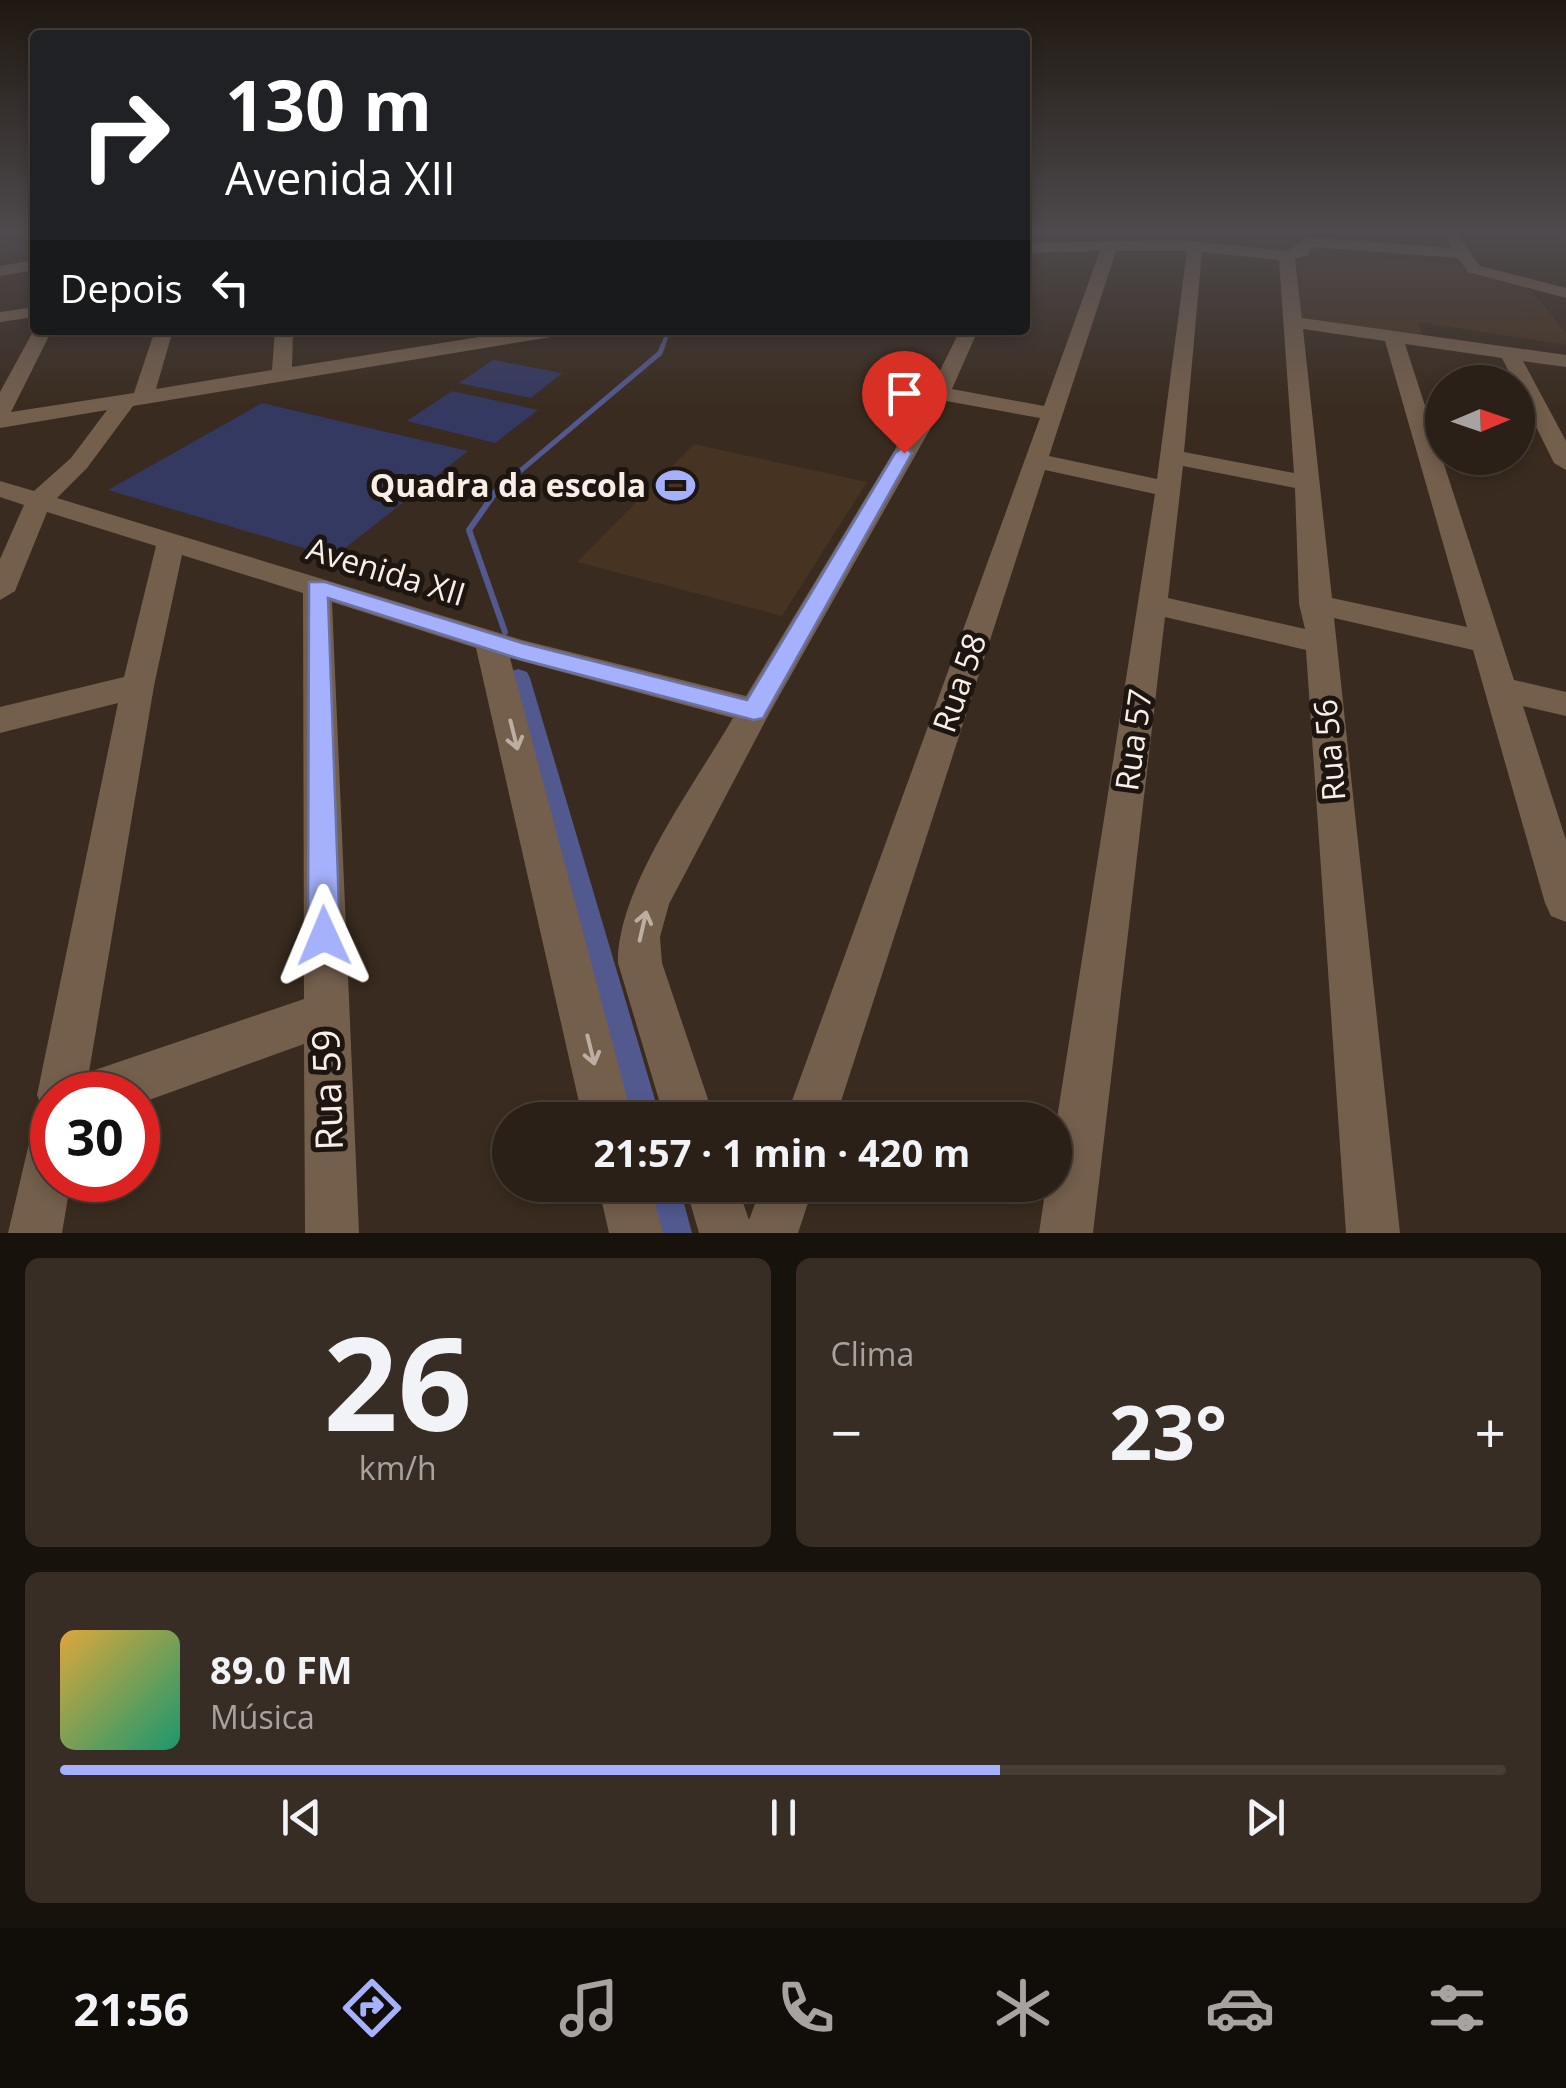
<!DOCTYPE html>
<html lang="pt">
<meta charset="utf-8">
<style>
:root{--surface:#2b2017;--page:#372d24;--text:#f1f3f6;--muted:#a6a3a1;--line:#473e36;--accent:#a5b1fc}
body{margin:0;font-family:"Open Sans",sans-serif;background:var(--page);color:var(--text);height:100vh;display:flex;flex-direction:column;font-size:38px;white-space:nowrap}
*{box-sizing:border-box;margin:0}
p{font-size:32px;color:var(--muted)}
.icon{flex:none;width:55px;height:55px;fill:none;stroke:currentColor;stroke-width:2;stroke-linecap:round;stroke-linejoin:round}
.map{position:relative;height:1233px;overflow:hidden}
.panel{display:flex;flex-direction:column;gap:25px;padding:25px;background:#18120d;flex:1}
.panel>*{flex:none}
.hud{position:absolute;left:30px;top:30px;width:1000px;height:305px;border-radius:10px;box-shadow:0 5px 15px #0003,0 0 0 2px var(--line);background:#202124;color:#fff;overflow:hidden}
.needle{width:65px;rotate:88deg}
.tools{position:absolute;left:1425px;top:365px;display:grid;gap:20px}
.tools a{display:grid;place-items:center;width:110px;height:110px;border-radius:50%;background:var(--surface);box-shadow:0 5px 15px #0003,0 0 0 2px var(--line);font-size:50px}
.speed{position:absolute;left:30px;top:1072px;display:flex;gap:20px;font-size:50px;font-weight:700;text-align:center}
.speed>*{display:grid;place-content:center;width:130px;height:130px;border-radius:50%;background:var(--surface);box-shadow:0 5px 15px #0003,0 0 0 2px var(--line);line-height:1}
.speed .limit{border:15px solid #d22;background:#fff;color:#111}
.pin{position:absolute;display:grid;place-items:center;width:85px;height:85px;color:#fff;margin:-102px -42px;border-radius:50% 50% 50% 0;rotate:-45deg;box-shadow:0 0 10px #0007}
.pin .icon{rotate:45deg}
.me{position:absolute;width:110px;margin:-55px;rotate:359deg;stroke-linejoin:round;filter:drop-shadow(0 0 8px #0008)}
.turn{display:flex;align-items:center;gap:35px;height:210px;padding:0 30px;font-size:45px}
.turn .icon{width:130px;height:130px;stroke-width:2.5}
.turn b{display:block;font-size:70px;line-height:85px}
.then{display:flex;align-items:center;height:95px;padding:0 30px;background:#0003;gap:20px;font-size:38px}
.big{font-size:75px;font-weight:700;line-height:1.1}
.panel .tile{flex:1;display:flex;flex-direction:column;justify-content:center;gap:15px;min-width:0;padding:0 35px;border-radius:15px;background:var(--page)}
.panel .dial{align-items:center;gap:0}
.dial b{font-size:130px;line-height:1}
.song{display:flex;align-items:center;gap:30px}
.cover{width:120px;height:120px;border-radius:15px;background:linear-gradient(135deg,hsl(40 70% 55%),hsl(160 70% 35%))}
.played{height:10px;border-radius:5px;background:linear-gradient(90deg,var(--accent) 65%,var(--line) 65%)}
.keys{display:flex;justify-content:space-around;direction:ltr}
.heat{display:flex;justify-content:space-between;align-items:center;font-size:55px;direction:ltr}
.panel .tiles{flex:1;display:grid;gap:25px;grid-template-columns:1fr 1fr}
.tile:last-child{grid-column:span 2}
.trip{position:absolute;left:492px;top:1102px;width:580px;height:100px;border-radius:50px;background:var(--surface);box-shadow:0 5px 15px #0003,0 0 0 2px var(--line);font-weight:700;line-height:100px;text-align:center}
.tabs{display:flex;height:160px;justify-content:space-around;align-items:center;background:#110d09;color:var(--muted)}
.tabs .icon{width:70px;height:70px}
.tabs .on{color:var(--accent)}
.tabs b{font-size:45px;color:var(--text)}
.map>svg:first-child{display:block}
</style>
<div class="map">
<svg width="1566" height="1233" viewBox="0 0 1566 1233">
<rect width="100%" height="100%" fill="#392b1f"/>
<path fill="#463322" d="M1327,254L1458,264L1481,276L1531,290L1566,333V345L1418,322L1424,339L1303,321L1296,263Z
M694,444L867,482L782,616L577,562Z"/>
<path fill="#343961" d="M493,360L562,373L531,398L459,383Z
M452,391L538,410L495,443L407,421Z
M262,403L468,451L334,557L108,490Z"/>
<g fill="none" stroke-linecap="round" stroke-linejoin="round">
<path stroke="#52598f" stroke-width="4" d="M662,348L669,330"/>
<path stroke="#52598f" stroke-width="5" d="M494,493L660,353L663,345"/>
<path stroke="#52598f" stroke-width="6" d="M497,490L469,530L505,632"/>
<path fill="#52598f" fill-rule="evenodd" d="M518,669L527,672L530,678L661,1120H623L506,678L509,672Z
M639,1185H679L692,1233H652Z"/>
<path fill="#745f4d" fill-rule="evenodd" d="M1445,234H1457L1480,266L1566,288V298L1468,272L1458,258L1312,247L1308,255L1295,259L1302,318L1566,355V367L1523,361L1566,441V470L1554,463L1502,358L1405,344L1514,680L1566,692V716L1523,706L1566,840V922L1551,916L1545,903L1473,650L1334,618L1400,1233H1346L1306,650L1165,617L1093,1233H1039L1046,1185H1055V1131L1155,494L1045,470L835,1120H785L1040,418L946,401L769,714L669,904L660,937L662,963L715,1120H665L618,963C617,888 695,784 733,718L510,658L633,1120H583L476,648L332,602L359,1233H305L304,1044L138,1104V1095H52V1180H71L62,1233H8L34,1122L51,1115L44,1112L37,1095L118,703L0,733V707L124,677L156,546L47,512L15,591L0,600V559L24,505L0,497V481L34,491L71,458L107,410L0,428V392L35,328L52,330L11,412L134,393L155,330H173L156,389L272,370L275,330H293L292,367L522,330H566L557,336L133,406L87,468L57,498L522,640L746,696L929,393L960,330H978L952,389L1044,406L1100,251L1025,253V243L1178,240L1287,251L1307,237L1451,248ZM1116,251H1187L1157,479L1049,456ZM1202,252L1279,260L1294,473L1184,452ZM1303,329L1385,341L1467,627L1332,598ZM1183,466L1295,488L1299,604L1305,629L1168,598ZM182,555L303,593L304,999L89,1072L154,686Z
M1556,234H1566V242Z
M35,260V270L0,276V266Z
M35,307V317L0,322V312Z
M598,1185H650L663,1233H609Z
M685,1185H737L749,1220L762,1185H814L798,1233H699Z"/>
</g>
<defs><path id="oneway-shaft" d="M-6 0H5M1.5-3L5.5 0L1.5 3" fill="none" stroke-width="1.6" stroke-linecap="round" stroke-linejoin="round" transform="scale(2.5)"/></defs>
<g stroke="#bdaea1">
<use href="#oneway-shaft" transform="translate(514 735) rotate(76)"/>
<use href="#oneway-shaft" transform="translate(643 926) rotate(-77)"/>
<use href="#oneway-shaft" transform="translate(591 1050) rotate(76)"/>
</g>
<linearGradient id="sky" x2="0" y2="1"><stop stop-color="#1f1811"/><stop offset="0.57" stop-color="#4e4a4d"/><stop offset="1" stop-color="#4e4a4d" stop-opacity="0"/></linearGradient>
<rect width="1566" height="407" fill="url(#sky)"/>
<path fill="#a5b1fc" stroke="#6b73a4" stroke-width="2.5" d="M904,447L912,453L763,718L754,720L520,659L328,598L340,936L335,947L324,952L313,947L308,936L309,582H325L522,643L747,700L895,453Z"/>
<defs>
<symbol id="stadium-bare" viewBox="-9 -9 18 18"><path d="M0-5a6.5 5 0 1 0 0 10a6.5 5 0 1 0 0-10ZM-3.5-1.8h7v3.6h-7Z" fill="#a5b1fc" stroke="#1c1510" stroke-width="2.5" paint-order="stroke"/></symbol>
</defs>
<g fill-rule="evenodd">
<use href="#stadium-bare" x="648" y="458" width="55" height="55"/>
</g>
<g text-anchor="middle" stroke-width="10" stroke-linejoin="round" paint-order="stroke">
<g font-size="32" font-weight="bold" fill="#f8eee6" stroke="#1c1510" text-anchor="end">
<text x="646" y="497">Quadra da escola</text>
</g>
<g font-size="32" fill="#f8eee6" stroke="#1c1510">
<text transform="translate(386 572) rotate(17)" y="11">Avenida XII</text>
<text transform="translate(960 683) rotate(-71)" y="11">Rua 58</text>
<text transform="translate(1134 740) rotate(-82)" y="11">Rua 57</text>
<text transform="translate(1330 750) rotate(-95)" y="11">Rua 56</text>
</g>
<g font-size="38" fill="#f8eee6" stroke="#1c1510">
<text transform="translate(328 1090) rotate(-92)" y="13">Rua 59</text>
</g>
</g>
</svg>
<div class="tools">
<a><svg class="needle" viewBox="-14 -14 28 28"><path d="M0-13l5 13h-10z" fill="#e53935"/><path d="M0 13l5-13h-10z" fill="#a6a3a1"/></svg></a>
</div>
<div class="speed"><div class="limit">30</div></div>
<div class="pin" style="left:904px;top:453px;background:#d93025"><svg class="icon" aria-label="arrive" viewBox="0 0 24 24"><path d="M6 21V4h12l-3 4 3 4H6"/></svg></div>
<svg class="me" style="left:324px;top:936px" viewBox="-20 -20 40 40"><path d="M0-17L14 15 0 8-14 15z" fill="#a5b1fc" stroke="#fff" stroke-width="4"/></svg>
<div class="trip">21:57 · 1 min · 420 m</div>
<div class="hud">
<div class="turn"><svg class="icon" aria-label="right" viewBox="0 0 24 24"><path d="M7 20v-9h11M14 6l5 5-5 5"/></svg><div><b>130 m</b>Avenida XII</div></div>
<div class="then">Depois<svg class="icon" aria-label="left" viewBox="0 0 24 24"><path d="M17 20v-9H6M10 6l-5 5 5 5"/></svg></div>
</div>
</div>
<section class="panel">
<div class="tiles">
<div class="tile dial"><b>26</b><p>km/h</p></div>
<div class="tile"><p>Clima</p>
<div class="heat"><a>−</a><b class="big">23°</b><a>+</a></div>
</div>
<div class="tile">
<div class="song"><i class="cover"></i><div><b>89.0 FM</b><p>Música</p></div></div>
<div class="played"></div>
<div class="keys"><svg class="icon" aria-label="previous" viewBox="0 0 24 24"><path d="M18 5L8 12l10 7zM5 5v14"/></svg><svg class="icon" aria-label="pause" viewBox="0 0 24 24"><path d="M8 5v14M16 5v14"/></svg><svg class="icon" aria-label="next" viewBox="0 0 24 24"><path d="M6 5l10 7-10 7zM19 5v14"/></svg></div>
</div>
</div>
</section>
<nav class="tabs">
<b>21:56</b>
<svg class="icon on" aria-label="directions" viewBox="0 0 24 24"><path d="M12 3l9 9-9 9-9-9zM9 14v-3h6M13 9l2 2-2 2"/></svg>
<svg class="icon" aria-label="music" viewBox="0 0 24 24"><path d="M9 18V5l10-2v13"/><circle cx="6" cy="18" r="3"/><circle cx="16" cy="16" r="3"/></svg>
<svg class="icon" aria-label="phone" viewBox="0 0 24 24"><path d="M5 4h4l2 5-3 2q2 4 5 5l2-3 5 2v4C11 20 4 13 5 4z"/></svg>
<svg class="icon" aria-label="climate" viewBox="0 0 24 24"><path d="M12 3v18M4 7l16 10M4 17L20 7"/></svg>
<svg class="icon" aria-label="car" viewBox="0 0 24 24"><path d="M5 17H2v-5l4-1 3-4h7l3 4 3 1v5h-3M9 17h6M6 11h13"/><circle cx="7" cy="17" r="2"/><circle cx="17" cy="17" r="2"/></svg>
<svg class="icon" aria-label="filters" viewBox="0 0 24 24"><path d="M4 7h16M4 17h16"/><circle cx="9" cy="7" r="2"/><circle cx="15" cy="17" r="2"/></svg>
</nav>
